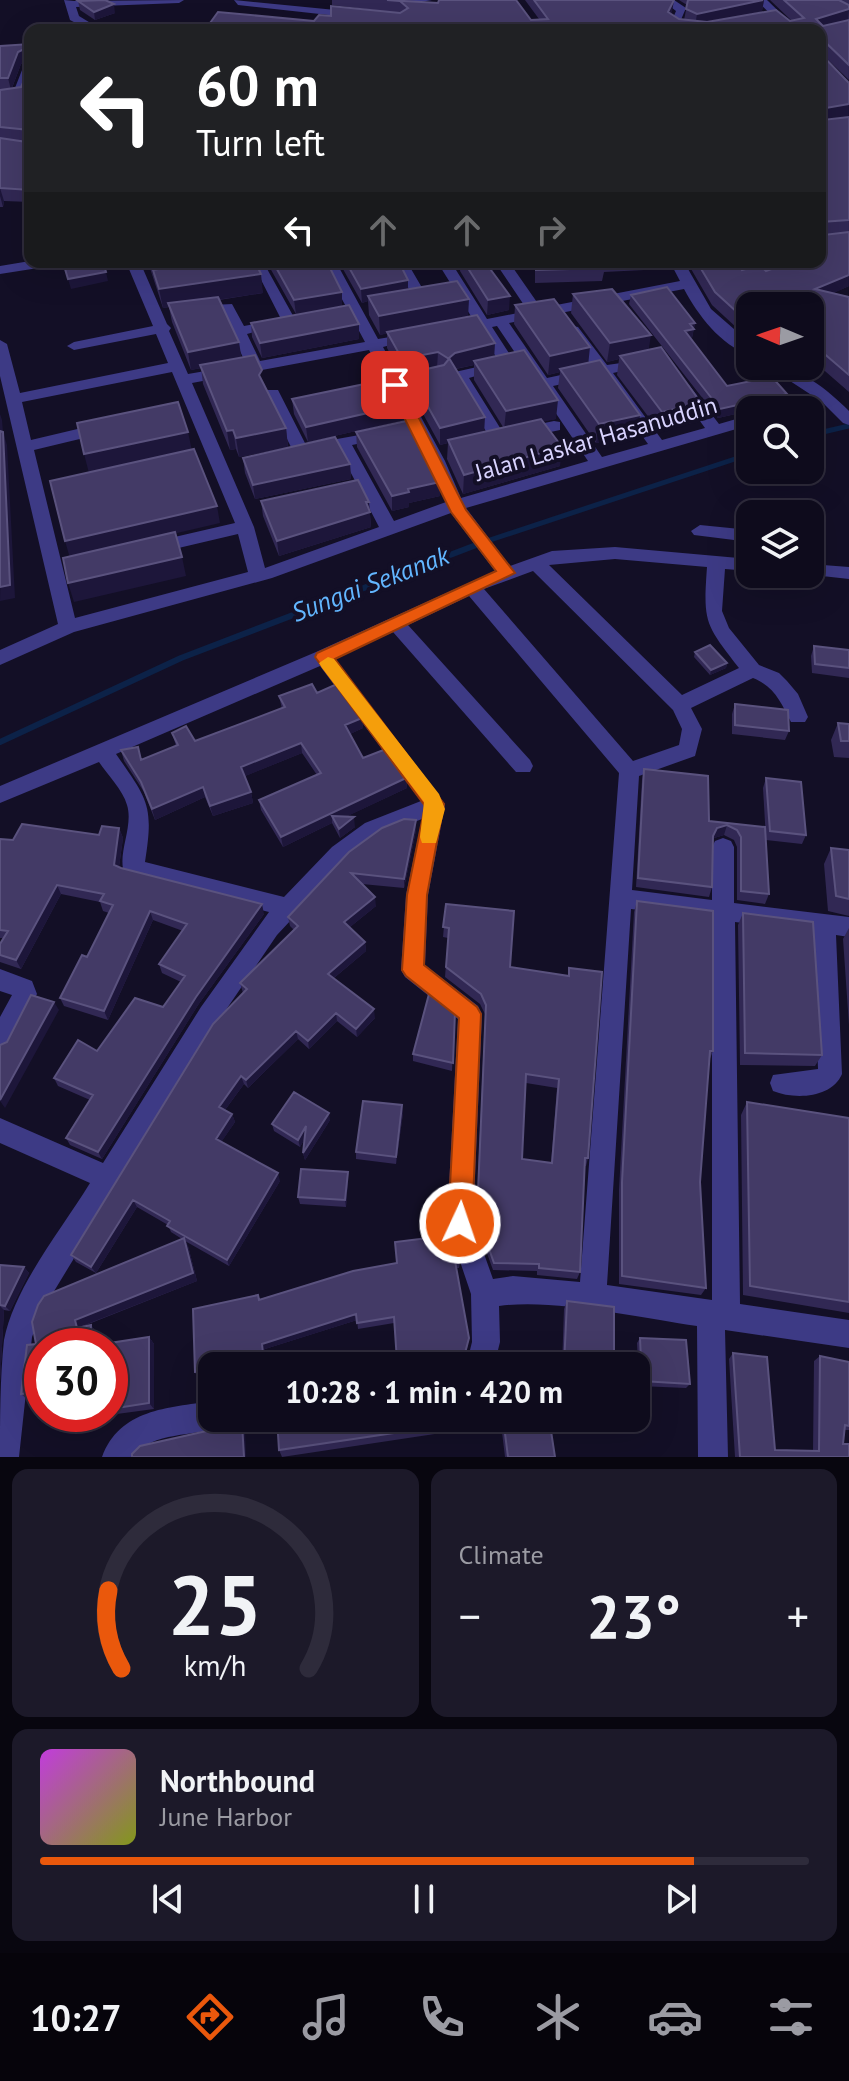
<!DOCTYPE html>
<meta charset="utf-8">
<style>
:root{--surface:#0e0b1c;--page:#1c1929;--text:#f1f3f6;--muted:#9b9ba3;--line:#2e2b3b;--accent:#ea580c}
body{margin:0;font-family:"PT Sans",sans-serif;background:var(--page);color:var(--text);height:100vh;display:flex;flex-direction:column;font-size:30px;white-space:nowrap}
*{box-sizing:border-box;margin:0}
p{font-size:26px;color:var(--muted)}
.icon{flex:none;width:44px;height:44px;fill:none;stroke:currentColor;stroke-width:2;stroke-linecap:round;stroke-linejoin:round}
.map{position:relative;height:1457px;overflow:hidden}
.side{display:flex;flex-direction:column;gap:12px;padding:12px;background:#08060f;flex:1}
.side>*{flex:none}
.top-card{position:absolute;left:24px;top:24px;width:802px;height:244px;border-radius:16px;box-shadow:0 8px 32px #0002,0 0 0 2px var(--line);background:#202124;color:#fff;overflow:hidden}
.needle{width:52px;rotate:272deg}
.controls{position:absolute;left:736px;top:292px;display:grid;gap:16px}
.controls a{display:grid;place-items:center;width:88px;height:88px;border-radius:16px;background:var(--surface);box-shadow:0 8px 32px #0002,0 0 0 2px var(--line);font-size:40px}
.speed{position:absolute;left:24px;top:1328px;display:flex;gap:16px;font-size:40px;font-weight:700;text-align:center}
.speed>*{display:grid;place-content:center;width:104px;height:104px;border-radius:50%;background:var(--surface);box-shadow:0 8px 32px #0002,0 0 0 2px var(--line);line-height:1}
.speed .limit{border:12px solid #d22;background:#fff;color:#111}
.pin{position:absolute;display:grid;place-items:center;width:68px;height:68px;color:#fff;margin:-34px;border-radius:16px;box-shadow:0 4px 12px #0006}
.me{position:absolute;width:88px;margin:-44px;rotate:3deg;stroke-linejoin:round;filter:drop-shadow(0 0 6px #0008)}
.turn{display:flex;align-items:center;gap:28px;height:168px;padding:0 40px;font-size:36px}
.turn .icon{width:104px;height:104px;stroke-width:2.5}
.turn b{display:block;font-size:56px;line-height:68px}
.lanes{display:flex;align-items:center;height:76px;padding:0 40px;background:#0003;justify-content:center;gap:40px;direction:ltr}
.lanes .off{opacity:.35}
.big{font-size:60px;font-weight:700;line-height:1.1}
.side .widget{flex:1;display:flex;flex-direction:column;justify-content:center;gap:12px;min-width:0;padding:0 28px;border-radius:16px;background:var(--page)}
.side .dial{align-items:center;gap:0}
.dial svg{height:208px;overflow:visible;fill:none;stroke:var(--line);stroke-width:7;stroke-linecap:round;text-anchor:middle}
.dial text{fill:var(--text);stroke:none}
.song{display:flex;align-items:center;gap:24px}
.cover{width:96px;height:96px;border-radius:12px;background:linear-gradient(135deg,hsl(290 70% 55%),hsl(70 70% 35%))}
.played{height:8px;border-radius:4px;background:linear-gradient(90deg,var(--accent) 85%,var(--line) 85%)}
.keys{display:flex;justify-content:space-around;direction:ltr}
.heat{display:flex;justify-content:space-between;align-items:center;font-size:44px;direction:ltr}
.side .tiles{flex:1;display:grid;gap:12px;grid-template-columns:1fr 1fr}
.widget:last-child{grid-column:span 2}
.trip{position:absolute;left:198px;top:1352px;width:452px;height:80px;border-radius:16px;background:var(--surface);box-shadow:0 8px 32px #0002,0 0 0 2px var(--line);font-weight:700;line-height:80px;text-align:center}
.dock{display:flex;height:128px;justify-content:space-around;align-items:center;background:#06040b;color:var(--muted)}
.dock .icon{width:56px;height:56px}
.dock .on{color:var(--accent)}
.dock b{font-size:36px;color:var(--text)}
.map>svg:first-child{display:block}
</style>
<div class="map">
<svg width="849" height="1457" viewBox="0 0 849 1457">
<rect width="100%" height="100%" fill="#130f26"/>
<g fill="none" stroke-linecap="round" stroke-linejoin="round">
<path stroke="#0c2248" stroke-width="5" d="M810,435L849,426
M478,544L750,454"/>
<path stroke="#0c2248" stroke-width="6" d="M0,742L181,658L484,542"/>
<path fill="#3d3a85" fill-rule="evenodd" d="M64,0L74,1L184,0L179,3L76,7L79,16L102,30H89L70,20Z
M234,0L356,12L361,15L356,18L238,5Z
M432,0L409,4L404,1V0Z
M662,0H674L686,8L680,22L695,30H681L670,25L676,11Z
M756,0H767L798,30H787Z
M30,62V79L21,98L0,101V93H13L24,65Z
M30,261L58,262L51,266L0,274V266Z
M126,262H140L167,324L171,328L169,331L188,374L246,364L222,312L198,313L191,309L193,306L232,304L244,326L281,319L252,262H275L266,267L296,321L247,334L260,361L365,342L322,262H336L378,339L414,333L421,337L383,347L445,461L461,498L588,461L497,326L492,327L516,364L469,378L507,439L505,443H493L452,375L455,372L499,362L479,329L457,333L450,329L474,321L441,268L443,265L472,262L456,270L487,319L528,311L495,262H509L541,308L680,281L670,262H684L711,309L750,343V355C720,345 698,315 684,289L509,323L547,378L593,368L566,330L573,326L578,327L607,365L649,359V365L613,373L662,440L705,428L676,388L684,383L689,385L719,424L750,415V425L466,508L510,566L552,551L615,547L750,559V571L725,569L722,611L729,628L759,665L779,673L787,681L798,694L808,717L805,722H791C781,703 775,687 753,678L691,708L702,729L695,756L639,776L632,890L712,900V847L715,841L723,838L731,841L734,847V903L849,917V937L836,935L842,1074C832,1098 795,1100 773,1091L770,1083L773,1075L818,1069L813,932L735,922L740,1304L849,1320V1348L725,1330L728,1457H698L697,1326C642,1318 553,1298 499,1306L500,1342L494,1366H466L472,1342L471,1294L447,1223L458,1019L405,977L401,970L406,895L422,819L381,835L348,859L277,935L217,1023L42,1311L32,1337L19,1457H0C0,1418 0,1378 4,1340C14,1287 62,1229 90,1183L0,1143V1118L103,1163L201,1007L269,912L125,875C116,855 134,827 127,805C123,790 107,774 99,762L0,803V786L316,652L495,571L451,513L272,578L74,632L0,665V650L58,624L0,376V340L7,344L20,393L168,363L156,334L74,350L67,346L74,342L153,326ZM369,350L429,461L446,502L394,521L352,445L387,438V430L315,443L307,447L278,390H266L264,393L295,455L338,448L379,527L265,568L254,527L192,383ZM172,372L235,523L153,542L144,548L153,554L238,534L248,572L75,618L34,450L113,431L115,427L107,422L31,440L22,402ZM599,376L648,444L602,457L553,386ZM615,559L707,567C703,623 705,624 739,668L682,695L549,565ZM533,571L673,710L682,729L679,745L633,761L484,589ZM469,596L619,773L580,1282L513,1276L493,1279L473,1223L482,1014L478,1006L425,965L428,895L445,804L335,659L393,632L516,772H530L533,766L530,760L408,625ZM320,666L421,801L365,823L332,847L284,897L145,862C154,805 148,800 116,754ZM631,909L712,919V1300L607,1285Z
M393,262H407L428,298L426,301H416Z
M767,366C799,366 827,389 849,411V425L843,423L823,403L800,410H775L813,396Z
M554,421L560,422V430L522,438L514,433L516,429Z
M700,525L750,530V542L694,535L691,531Z
M810,536L823,539L826,543L823,547L810,548Z
M810,564L849,567V579L804,574H810Z
M0,969L32,981L37,994L9,1049L0,1052V1017L12,995L0,991Z
M212,1401V1418H226L222,1426C193,1438 154,1430 132,1457H102C120,1409 167,1408 212,1401Z"/>
</g>
<path fill="#312854" fill-rule="evenodd" d="M332,0H405L438,3L531,20L539,19L525,0H674L671,14L679,19L684,20L687,5L679,0H764L762,11L739,16L790,21H792L770,0H849V80L820,52L314,21L331,16L400,13L332,5Z
M78,1L115,13L95,20L80,10Z
M0,46L29,60L21,64L12,88L21,87L30,67V202L4,201L3,207H0Z
M820,53L849,83V117V116L830,119L849,117V286L833,293L849,297V392L810,358V306H750V340L712,305L687,262H739L742,270L766,271L820,262Z
M148,262H255L263,293L219,300L241,357L263,384L286,428L288,447L239,457L236,449L230,450L203,384L201,368L191,370L172,322L169,307L163,308Z
M269,262H327L296,314L270,268Z
M339,262H399L408,289L468,317L494,357L556,419L543,421L560,466L463,494L447,459L448,443L440,445L410,390L409,374L402,376L387,348V333L380,335L369,315L368,301L362,303ZM474,365V380L503,427L484,432L456,369Z
M461,262H485L509,310L487,315L460,271Z
M535,262H645L644,270L604,272L602,281L535,283Z
M573,294L648,350L697,422L659,431L617,375L619,359L607,362L571,313Z
M631,295L695,323L692,338H691L727,386L787,394L784,403L718,418L629,304Z
M515,305L588,363L640,415L637,434L596,443L558,388L560,372L548,375L514,324Z
M251,323L359,324V339L262,358L252,337Z
M292,399L403,405L404,420L308,442L294,414Z
M356,432L440,482V496L409,503V507L392,511L357,447Z
M243,458L350,464L351,479L255,499L245,473Z
M261,501L369,502L371,527L279,556L263,516Z
M814,646L849,650V678L812,673L811,656Z
M695,652L727,663L726,668L710,675L694,657Z
M317,693L362,718L363,728L350,734L363,758L406,778L407,788L345,817L355,827L340,838L332,823L283,847L261,810L259,800L317,775L302,753L245,776L251,792L253,803L213,816L205,797L155,820L144,792L124,761L121,750L142,760L176,746L172,733L195,741L282,709L279,696Z
M735,704L789,731L785,740L732,734V714Z
M838,723L849,724V758L834,757L831,740Z
M644,769L709,821L765,827L769,894L765,904L737,900V847L734,840L724,835L714,838L713,840L712,887L709,897L636,887L642,780Z
M766,778L806,835L802,844L766,840L763,788Z
M416,820V830L404,888L362,884L376,906L350,927L365,942L366,951L334,978L375,1018L357,1037L337,1021L309,1049L298,1039L248,1088L244,1084L225,1110L232,1114L235,1122L221,1142L280,1181L229,1266L185,1241L188,1246L197,1281L81,1327L91,1325L96,1332V1345L149,1337L154,1344V1409L102,1416L99,1414H110V1346H42V1398L28,1400L21,1394L36,1344L182,1239L171,1232L168,1225L137,1207L96,1273L76,1262L71,1255L243,993L240,983L294,930L290,926L288,917Z
M119,828L123,838L119,867L264,914L198,1005L102,1159L70,1145L66,1138L90,1100L58,1086L54,1078L163,1007L181,982L162,973L159,964L183,931L153,920L108,1020L64,1006L60,998L87,957L109,913L103,911L100,902L61,894L21,969L0,962V944L3,938H0V839L13,840L99,835Z
M831,848L849,850V916L828,911L824,864Z
M637,901L713,1051L709,1061L700,1182L706,1288L701,1295L619,1284V1190L634,912Z
M446,904L510,967L568,976L569,968L588,1158L586,1166H585L580,1272L577,1279L537,1275V1271L493,1270L476,1223L485,1014L480,1004L445,977L448,938L443,937ZM526,1083L557,1088L551,1163L522,1159Z
M743,913L822,1055L815,1066L740,1065L738,925Z
M849,928V1025L843,939Z
M455,1012L452,1071L413,1061V1054Z
M747,1102L849,1118V1313L743,1295L741,1115Z
M403,1113L396,1164L356,1159V1152Z
M330,1120L305,1160L303,1153L305,1138L300,1147L274,1131L272,1124Z
M348,1179L346,1207L300,1204L298,1197Z
M460,1262L459,1268H456L469,1338L465,1359L398,1366L394,1323L358,1329L357,1320L265,1349L266,1366H212V1376L198,1378L195,1372L258,1295L260,1299L353,1271Z
M0,1265L24,1267L29,1273L10,1311L4,1310L0,1382Z
M567,1301L614,1366H562L564,1309Z
M640,1338L690,1384L686,1388L639,1386L637,1343Z
M733,1353L775,1450L813,1451L814,1361L820,1356L849,1362V1430H845L843,1444L849,1457H735L729,1359Z
M277,1418H549L555,1457H505L501,1424L282,1457L279,1450Z"/>
<path fill="#1d163a" d="M674,0L672,12L666,24L668,12Z
M764,0L762,11L695,26L697,14Z
M114,4L115,13L95,20L94,12Z
M849,9L848,20L813,30L816,19Z
M28,47L30,59L21,64L11,90L8,78L18,52Z
M849,104V116L820,121V109Z
M0,188L4,201L3,207L0,196Z
M151,262H226L153,270V275Z
M413,262H437L413,267Z
M106,272L108,281L71,289L68,279Z
M261,274L263,293L170,307L168,303L169,307L163,308L159,289Z
M849,275V286L812,303L815,289Z
M408,280V294L368,296V301L362,303L361,289Z
M342,292V306L296,314L294,300Z
M510,296L509,310L487,315L488,300Z
M469,299L468,318L380,335L379,316Z
M695,323L692,338L684,340L685,331L690,324Z
M359,324V339L262,358L260,343Z
M651,335L648,354L620,356L619,359L607,362L610,343Z
M239,342L242,361L200,365L201,368L191,370L188,352Z
M495,343L494,360L474,361V365L454,369L449,358L455,353Z
M814,345L811,358H810V347Z
M590,347L588,366L560,369V372L548,375L550,356Z
M438,352L437,368L402,376V359Z
M787,394L784,403L718,418L720,409Z
M558,400L556,419L504,430L506,411Z
M701,403L697,422L659,431L662,412Z
M403,405L404,420L308,442L306,427Z
M0,414L2,420L4,445L0,434Z
M640,415L637,434L596,443L599,424Z
M485,417L484,434L448,440V443L440,445V428Z
M286,428L288,447L239,457L236,438Z
M233,430L236,449L230,450L227,431Z
M3,432L7,445L15,598L0,601Z
M188,432L192,451L89,473L84,454Z
M562,447L560,466L463,494L464,475Z
M350,464L351,479L255,499L253,485Z
M440,482V496L409,503V507L392,511V496L408,489Z
M366,502H369L371,527L279,556L277,541Z
M217,506L220,523L70,558L65,541Z
M182,557L186,576L74,602L68,583Z
M727,663L726,668L710,675L711,670Z
M362,718L363,728L346,736L345,725Z
M301,743L302,753L243,777L241,767Z
M406,778L407,788L335,822L332,816V823L283,847L281,837Z
M203,787L205,797L155,820L152,809Z
M251,792L253,803L213,816L210,806Z
M354,817L355,827L340,838L339,829Z
M416,820V830L404,888V879Z
M727,825L724,835L714,838L709,846L713,836L717,828Z
M119,828L123,838L118,874L114,865Z
M57,885L61,894L21,969L16,960Z
M375,897L376,906L345,931L344,922Z
M262,904L264,914L198,1005L102,1159L98,1152L196,997Z
M150,911L153,920L108,1020L104,1011Z
M365,942L366,951L329,982L328,974Z
M54,1002L59,1010L5,1108L0,1101Z
M374,1009L375,1018L357,1037L356,1029Z
M336,1013L337,1021L309,1049L308,1041Z
M296,1031L298,1039L248,1088L246,1080Z
M241,1076L244,1084L222,1114L219,1107Z
M402,1105L403,1113L396,1164V1157Z
M329,1113L330,1120L305,1160L303,1153Z
M232,1114L235,1122L218,1147L216,1139Z
M306,1126L308,1133L300,1147L298,1140Z
M348,1172V1179L346,1207L345,1200Z
M278,1173L280,1181L229,1266L227,1260Z
M133,1200L137,1207L96,1273L91,1267Z
M184,1238L188,1246L197,1281L77,1328L75,1320Z
M24,1267L29,1273L10,1311L5,1306Z
M0,1306L4,1310L0,1382Z
M356,1314L357,1320L265,1349L266,1366L264,1362L262,1344Z
M91,1325L96,1332V1346H90Z
M149,1337L154,1344V1409L149,1403Z
M242,1423L245,1428L246,1457H244Z"/>
<path fill="#433a66" stroke="#5a527e" stroke-width="2" fill-rule="evenodd" d="M105,0L114,4L94,12L78,1Z
M387,0L438,3L439,0H516L531,20L548,19L534,0H674L668,12L679,19L707,22L776,10L790,21L804,18L784,0H839L849,5V9L816,19L823,26L849,20V65L823,40L820,52V30H205L218,12L314,21L319,15L331,16V6L400,13L408,8L400,1Z
M688,0H763L697,14L686,9Z
M59,24L84,28L81,30H51Z
M30,44V66L28,47L18,52L8,78H0V46Z
M820,53L849,83V104L820,109L823,120L849,117V220L821,222L824,235L849,232V275L815,289L849,297V375L814,345L810,347V306H750V324L715,292L697,262H739L742,270L760,265L766,271L790,262H820Z
M30,67V166L29,169H30V190L0,188V189V138L27,142L29,130L0,127V90L21,87Z
M63,262H103L106,272L68,279Z
M196,262H255L261,274L159,289L153,270Z
M273,262H327L342,292L294,300Z
M346,262H399L408,280L361,289Z
M464,262H485L510,296L488,300Z
M536,262H603L604,268L536,270Z
M457,281L469,299L379,316L368,296Z
M667,287L695,323L690,324L694,329L685,331L727,386L772,377L787,394L720,409L631,295Z
M612,289L651,335L610,343L573,294Z
M218,297L239,342L188,352L168,303Z
M554,299L590,347L550,356L515,305Z
M349,305L359,324L260,343L251,323Z
M477,315L495,343L455,353L449,358L485,417L440,428L409,373L444,365L449,359L438,352L402,359L387,332Z
M661,347L701,403L662,412L620,356Z
M524,350L558,400L506,411L474,361Z
M255,355L262,370L259,375L286,428L236,438L233,430L227,431L200,365Z
M600,360L640,415L599,424L560,369Z
M389,379L403,405L306,427L292,399Z
M178,402L188,432L84,454L77,423Z
M541,419L562,447L464,475L448,440Z
M411,420L440,482L408,489L409,492L392,496L356,432Z
M0,431L3,432L10,585L0,587Z
M335,437L350,464L253,485L243,458Z
M194,449L217,506L65,541L50,481Z
M358,480L369,502H366L370,512L277,541L261,501Z
M175,532L182,557L68,583L63,558Z
M710,645L727,663L711,670L695,652Z
M814,646L849,650V668L815,664Z
M312,684L317,693L337,684L362,718L345,725L363,758L386,749L406,778L281,837L259,800L321,773L301,743L241,767L251,792L210,806L203,787L152,809L141,782L121,750L138,747L141,760L178,745L172,733L186,726L195,741L285,707L279,696Z
M735,704L788,710L789,731L735,725Z
M838,723L849,724V741H841Z
M644,769L708,776L709,821L765,827L769,894L741,891V837L737,830L727,825L717,828L713,836L712,887L638,878Z
M766,778L801,782L806,835L770,831Z
M332,816L354,817L339,829Z
M404,819L416,820L404,879L351,873L375,897L344,922L365,942L328,974L374,1009L356,1029L336,1013L308,1041L296,1031L246,1080L241,1076L219,1107L232,1114L216,1139L278,1173L227,1260L167,1226L170,1221L133,1200L91,1267L71,1255L213,1024L247,989L240,983L298,926L288,917L349,852L382,828Z
M22,824L99,835L102,826L119,828L114,865L121,868L262,904L196,997L98,1152L66,1138L93,1095L54,1078L78,1040L97,1051L135,998L163,1007L185,976L159,964L187,924L150,911L104,1011L60,998L82,955L87,957L113,905L100,901L104,894L57,885L16,960L0,955V944L8,931L0,930V839L13,840Z
M831,848L849,850V899L836,896Z
M637,901L713,911V1051H710L700,1182L706,1288L622,1276V1182Z
M446,904L514,911L510,967L569,976V968L602,972L588,1158H585L580,1272L539,1268V1264L494,1263L477,1215L486,1005L481,994L446,967L449,928L443,927ZM526,1074L559,1079L552,1163L522,1159Z
M743,913L813,922L822,1055L745,1053Z
M429,994L455,1012L453,1063L413,1054Z
M31,995L54,1002L0,1100V1045L7,1042Z
M294,1092L329,1113L303,1153L306,1126L298,1140L272,1124Z
M363,1101L402,1105L396,1157L356,1152Z
M747,1102L849,1118V1302L750,1286Z
M301,1169L348,1172L345,1200L298,1197Z
M445,1220L460,1262L455,1261L469,1338L465,1353L397,1361L394,1317L357,1323L356,1314L262,1344L264,1362L236,1366H212V1370L195,1372L193,1309L258,1295L259,1300L353,1271L397,1263L395,1242L444,1236Z
M184,1238L193,1273L75,1320L77,1328L91,1325L90,1346L149,1337V1403L110,1409V1346H42V1391L21,1394L27,1345L36,1344L32,1322L38,1305L44,1296Z
M0,1265L24,1267L5,1306L0,1305Z
M567,1301L614,1307V1366H564Z
M640,1338L686,1340L690,1384L642,1381Z
M733,1353L767,1357L775,1450L819,1451L820,1356L849,1362V1426L845,1425L843,1444H849V1457H740Z
M277,1418H495L279,1450Z
M503,1418H549L555,1457H508Z
M242,1423L244,1457H132V1454L140,1446Z"/>
<path fill="#ea580c" stroke="#983908" stroke-width="2" d="M390,382L402,385L466,510L515,573L335,659L444,804L427,895L424,965L477,1007L481,1014L472,1223L468,1232L460,1235L451,1232L448,1223L459,1018L406,976L402,970L407,895L425,806L315,657L317,653L496,571L451,512L388,385Z"/>
<path fill="#f59e0b" d="M328,657L334,659L439,794L445,809L436,843H422L420,837L424,802L322,668L319,663Z"/>
<g text-anchor="middle" stroke-width="8" stroke-linejoin="round" paint-order="stroke">
<g font-size="24" fill="#d9d4ff" stroke="#130f26">
<text transform="translate(596 439) rotate(-16)" y="8">Jalan Laskar Hasanuddin</text>
</g>
<g font-size="26" font-style="italic" fill="#62b6ff" stroke="#130f26">
<text transform="translate(370 584) rotate(-21)" y="9">Sungai Sekanak</text>
</g>
</g>
</svg>
<div class="controls">
<a><svg class="needle" viewBox="-14 -14 28 28"><path d="M0-13l5 13h-10z" fill="#e53935"/><path d="M0 13l5-13h-10z" fill="#9b9ba3"/></svg></a>
<a><svg class="icon" aria-label="search" viewBox="0 0 24 24"><circle cx="10" cy="10" r="6"/><path d="M15 15l6 6"/></svg></a>
<a><svg class="icon" aria-label="layers" viewBox="0 0 24 24"><path d="M12 4l9 5-9 5-9-5zM3 14l9 5 9-5"/></svg></a>
</div>
<div class="speed"><div class="limit">30</div></div>
<div class="pin" style="left:395px;top:385px;background:#d93025"><svg class="icon" aria-label="arrive" viewBox="0 0 24 24"><path d="M6 21V4h12l-3 4 3 4H6"/></svg></div>
<svg class="me" style="left:460px;top:1223px" viewBox="-20 -20 40 40"><circle r="17" fill="#ea580c" stroke="#fff" stroke-width="3"/><path d="M0-11L8 9 0 5-8 9z" fill="#fff"/></svg>
<div class="trip">10:28 · 1 min · 420 m</div>
<div class="top-card">
<div class="turn"><svg class="icon" aria-label="left" viewBox="0 0 24 24"><path d="M17 20v-9H6M10 6l-5 5 5 5"/></svg><div><b>60 m</b>Turn left</div></div>
<div class="lanes"><svg class="icon" aria-label="left" viewBox="0 0 24 24"><path d="M17 20v-9H6M10 6l-5 5 5 5"/></svg><svg class="icon off" aria-label="ahead" viewBox="0 0 24 24"><path d="M12 20V5M6 11l6-6 6 6"/></svg><svg class="icon off" aria-label="ahead" viewBox="0 0 24 24"><path d="M12 20V5M6 11l6-6 6 6"/></svg><svg class="icon off" aria-label="right" viewBox="0 0 24 24"><path d="M7 20v-9h11M14 6l5 5-5 5"/></svg></div>
</div>
</div>
<section class="side">
<div class="tiles">
<div class="widget dial"><svg viewBox="0 0 100 80">
<path d="M14 69A42 42 0 1 1 86 69"/>
<path d="M14 69A42 42 0 0 1 9 39" stroke="#ea580c"/>
<text x="50" y="56" font-size="32" font-weight="700">25</text>
<text x="50" y="72" font-size="11">km/h</text>
</svg></div>
<div class="widget"><p>Climate</p>
<div class="heat"><a>−</a><b class="big">23°</b><a>+</a></div>
</div>
<div class="widget">
<div class="song"><i class="cover"></i><div><b>Northbound</b><p>June Harbor</p></div></div>
<div class="played"></div>
<div class="keys"><svg class="icon" aria-label="previous" viewBox="0 0 24 24"><path d="M18 5L8 12l10 7zM5 5v14"/></svg><svg class="icon" aria-label="pause" viewBox="0 0 24 24"><path d="M8 5v14M16 5v14"/></svg><svg class="icon" aria-label="next" viewBox="0 0 24 24"><path d="M6 5l10 7-10 7zM19 5v14"/></svg></div>
</div>
</div>
</section>
<nav class="dock">
<b>10:27</b>
<svg class="icon on" aria-label="directions" viewBox="0 0 24 24"><path d="M12 3l9 9-9 9-9-9zM9 14v-3h6M13 9l2 2-2 2"/></svg>
<svg class="icon" aria-label="music" viewBox="0 0 24 24"><path d="M9 18V5l10-2v13"/><circle cx="6" cy="18" r="3"/><circle cx="16" cy="16" r="3"/></svg>
<svg class="icon" aria-label="phone" viewBox="0 0 24 24"><path d="M5 4h4l2 5-3 2q2 4 5 5l2-3 5 2v4C11 20 4 13 5 4z"/></svg>
<svg class="icon" aria-label="climate" viewBox="0 0 24 24"><path d="M12 3v18M4 7l16 10M4 17L20 7"/></svg>
<svg class="icon" aria-label="car" viewBox="0 0 24 24"><path d="M5 17H2v-5l4-1 3-4h7l3 4 3 1v5h-3M9 17h6M6 11h13"/><circle cx="7" cy="17" r="2"/><circle cx="17" cy="17" r="2"/></svg>
<svg class="icon" aria-label="filters" viewBox="0 0 24 24"><path d="M4 7h16M4 17h16"/><circle cx="9" cy="7" r="2"/><circle cx="15" cy="17" r="2"/></svg>
</nav>
